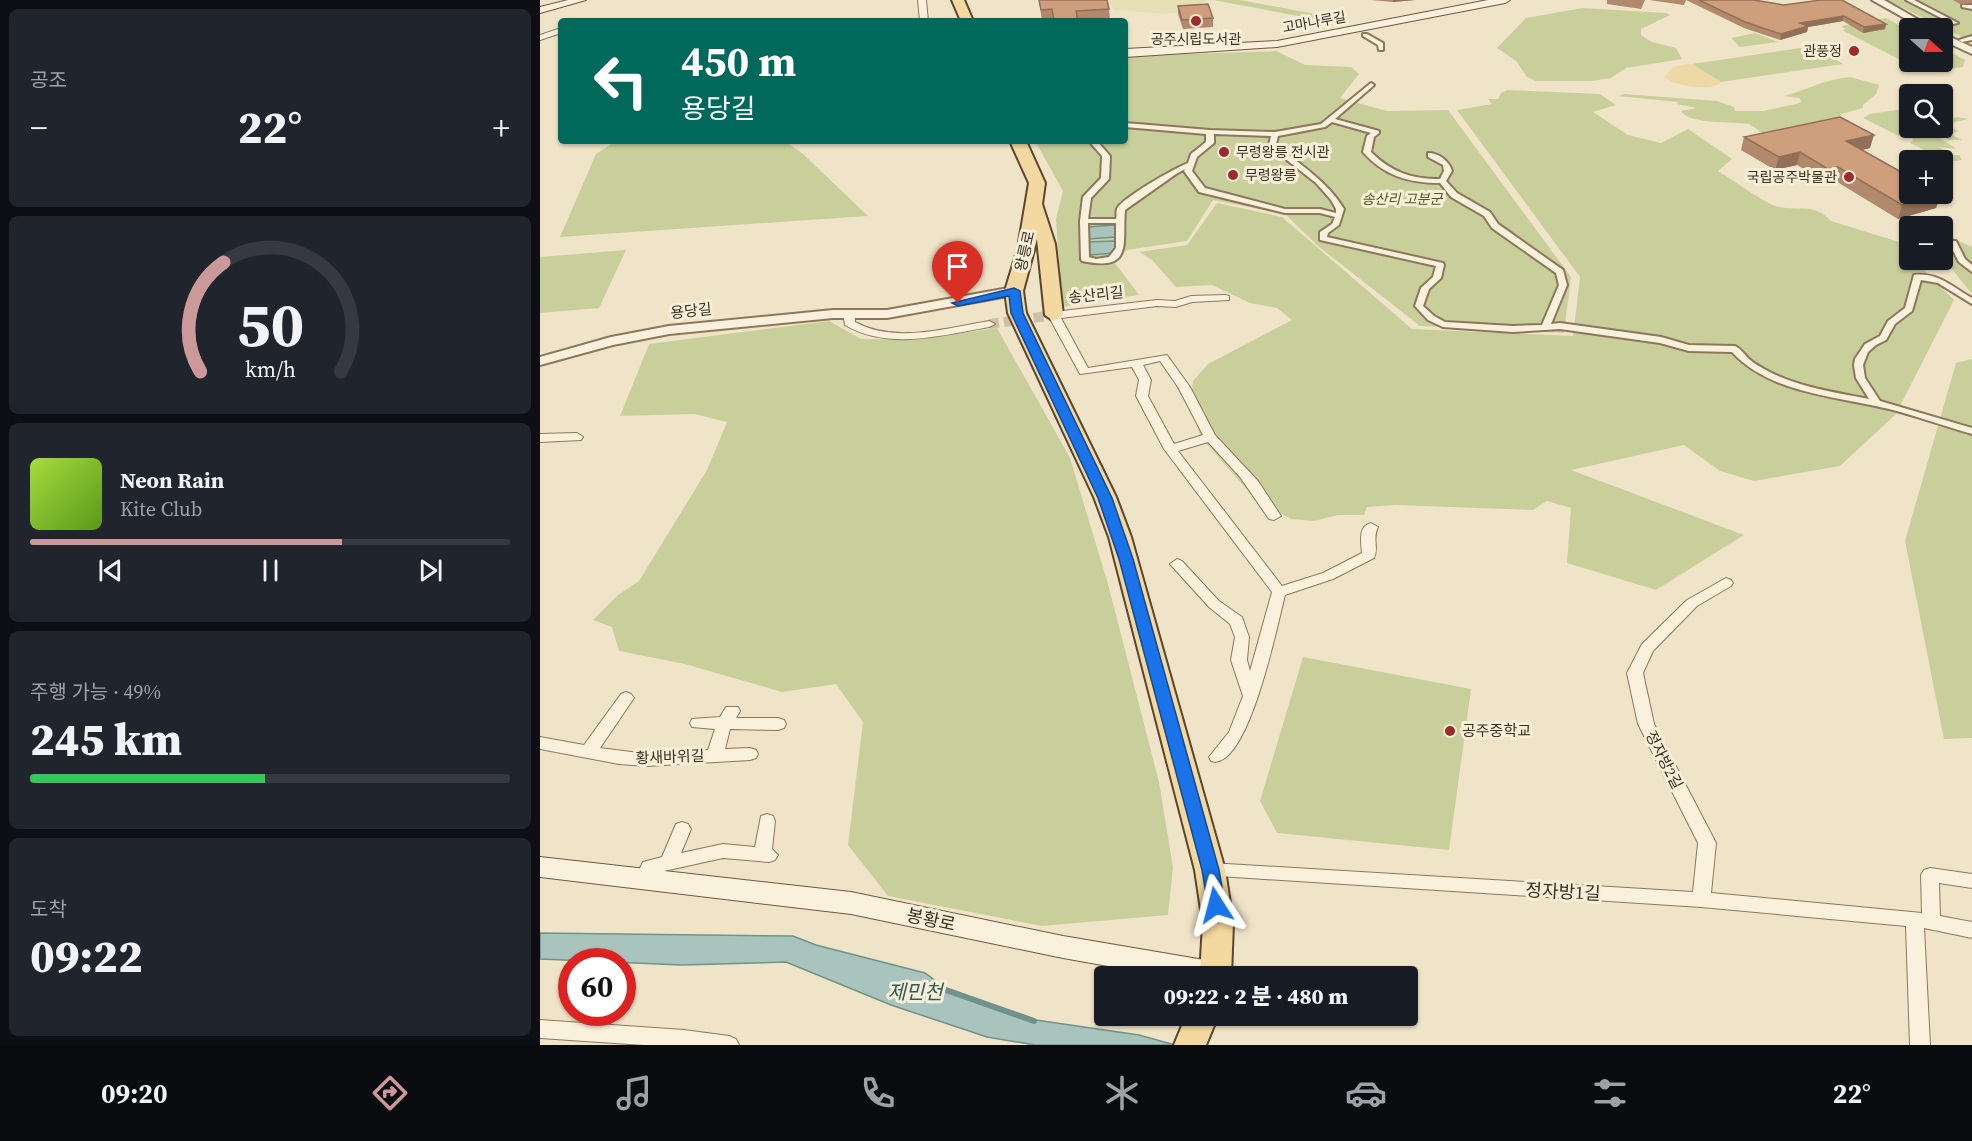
<!DOCTYPE html>
<html lang="ko">
<meta charset="utf-8">
<style>
:root{--surface:#171b24;--page:#20242c;--text:#f1f3f6;--muted:#9ea1a6;--line:#363941;--accent:#cc999b}
body{margin:0;font-family:"Source Serif 4","Noto Sans KR",serif;background:var(--page);color:var(--text);height:100vh;display:flex;flex-direction:column;font-size:22px;white-space:nowrap}
*{box-sizing:border-box;margin:0}
p{font-size:20px;color:var(--muted)}
.icon{flex:none;width:33px;height:33px;fill:none;stroke:currentColor;stroke-width:2;stroke-linecap:round;stroke-linejoin:round}
.map{position:relative;flex:1;overflow:hidden}
.details{display:flex;flex-direction:column;gap:9px;padding:9px;background:#0d0f14;width:540px}
.details>*{flex:none}
.top-card{position:absolute;left:18px;top:18px;width:570px;height:126px;border-radius:6px;box-shadow:0 2px 4px #0004;background:#00695c;color:#fff;overflow:hidden}
.needle{width:39px;rotate:111deg}
.fabs{position:absolute;left:1359px;top:18px;display:grid;gap:12px}
.fabs a{display:grid;place-items:center;width:54px;height:54px;border-radius:6px;background:var(--surface);box-shadow:0 2px 4px #0004;font-size:30px}
.speed{position:absolute;left:18px;top:948px;display:flex;gap:12px;font-size:30px;font-weight:700;text-align:center}
.speed>*{display:grid;place-content:center;width:78px;height:78px;border-radius:50%;background:var(--surface);box-shadow:0 2px 4px #0004;line-height:1}
.speed .limit{border:9px solid #d22;background:#fff;color:#111}
.pin{position:absolute;display:grid;place-items:center;width:51px;height:51px;color:#fff;margin:-62px -26px;border-radius:50% 50% 50% 0;rotate:-45deg;box-shadow:0 0 6px #0007}
.pin .icon{rotate:45deg}
.me{position:absolute;width:66px;margin:-33px;rotate:351deg;stroke-linejoin:round;filter:drop-shadow(0 0 4px #0008)}
.turn{display:flex;align-items:center;gap:21px;height:126px;padding:0 24px;font-size:27px}
.turn .icon{width:78px;height:78px;stroke-width:2.5}
.turn b{display:block;font-size:42px;line-height:51px}
.big{font-size:45px;font-weight:800;line-height:1.1}
.details .tile{flex:1;display:flex;flex-direction:column;justify-content:center;gap:9px;min-width:0;padding:0 21px;border-radius:9px;background:var(--page)}
.details .dial{align-items:center;gap:0}
.dial svg{height:156px;overflow:visible;fill:none;stroke:var(--line);stroke-width:7;stroke-linecap:round;text-anchor:middle}
.dial text{fill:var(--text);stroke:none}
.song{display:flex;align-items:center;gap:18px}
.cover{width:72px;height:72px;border-radius:9px;background:linear-gradient(135deg,hsl(80 70% 55%),hsl(90 70% 35%))}
.played{height:6px;border-radius:3px;background:linear-gradient(90deg,var(--accent) 65%,var(--line) 65%)}
.keys{display:flex;justify-content:space-around;direction:ltr}
.heat{display:flex;justify-content:space-between;align-items:center;font-size:33px;direction:ltr}
.charge{height:9px;border-radius:4px;background:linear-gradient(90deg,#34c759 49%,var(--line) 0)}
.trip{position:absolute;left:554px;top:966px;width:324px;height:60px;border-radius:6px;background:var(--surface);box-shadow:0 2px 4px #0004;font-weight:800;line-height:60px;text-align:center}
.tabs{display:flex;height:96px;justify-content:space-around;align-items:center;background:#090b0e;color:var(--muted)}
.tabs .icon{width:42px;height:42px}
.tabs .on{color:var(--accent)}
.tabs b{font-size:27px;color:var(--text)}
main{display:flex;flex:1;min-height:0}
.map>svg:first-child{display:block}
</style>
<main>
<section class="details">
<div class="tile"><p>공조</p>
<div class="heat"><a>−</a><b class="big">22°</b><a>+</a></div>
</div>
<div class="tile dial"><svg viewBox="0 0 100 80">
<path d="M14 69A42 42 0 1 1 86 69"/>
<path d="M14 69A42 42 0 0 1 26 13" stroke="#cc999b"/>
<text x="50" y="56" font-size="32" font-weight="700">50</text>
<text x="50" y="72" font-size="11">km/h</text>
</svg></div>
<div class="tile">
<div class="song"><i class="cover"></i><div><b>Neon Rain</b><p>Kite Club</p></div></div>
<div class="played"></div>
<div class="keys"><svg class="icon" aria-label="previous" viewBox="0 0 24 24"><path d="M18 5L8 12l10 7zM5 5v14"/></svg><svg class="icon" aria-label="pause" viewBox="0 0 24 24"><path d="M8 5v14M16 5v14"/></svg><svg class="icon" aria-label="next" viewBox="0 0 24 24"><path d="M6 5l10 7-10 7zM19 5v14"/></svg></div>
</div>
<div class="tile"><p>주행 가능 · 49%</p><b class="big">245 km</b><div class="charge"></div></div>
<div class="tile"><p>도착</p><b class="big">09:22</b></div>
</section>
<div class="map">
<svg width="1432" height="1045" viewBox="0 0 1432 1045">
<rect width="100%" height="100%" fill="#f0e4c8"/>
<path fill="#e6deb5" d="M568,0H667L641,12L621,14L574,10Z"/>
<path fill="#c9cf9b" d="M673,0H700L807,20L801,24Z
M1347,0H1432V42Z
M1043,8L1126,13L1130,15L1101,29V35L1112,42L1136,48L1142,59L1086,68L1071,78L1052,81H996L987,77L976,61L957,48L986,18Z
M1346,18L1369,31L1370,62H1402L1403,48L1425,60L1423,67L1401,70H1380L1302,30L1306,29L1301,26Z
M1215,33L1238,42L1200,47L1191,38Z
M1274,46L1303,64L1181,82L1152,64Z
M736,51L765,65L811,67L819,74L800,98L847,111L908,110L1031,277L1024,333L880,326L778,246L745,214L673,200L647,241L587,250L575,263L599,295L522,307L516,219L523,191L495,141H585V56Z
M1310,77L1339,85L1336,94L1323,105V108L1302,114L1296,120L1287,119L1225,134C1219,132 1214,126 1209,124C1193,121 1149,125 1141,111L1157,108L1137,104L1138,102L1078,96L1084,94L1177,101L1194,107L1195,111H1223L1256,104L1261,102L1259,98L1244,96C1267,90 1285,79 1310,77Z
M967,90L1060,94L1076,105L1053,112L1088,135L1121,143L1148,129L1192,159L1178,171C1192,179 1225,204 1239,207C1259,211 1275,203 1291,221L1369,245L1370,260H1377L1383,269L1414,300L1356,414L1300,466L1214,481L1180,471L1144,445L1031,470L1204,535L1116,590L1027,563L1031,508L1007,501L993,510L855,505L827,507L824,515H798L774,521L751,519L715,499L660,436L651,398L653,381L668,364L752,320L737,308L710,303L672,285L636,287L612,260L599,252L647,245L677,203L742,217L872,329L1033,336L1040,277L917,110L952,104L948,99H958L961,93Z
M1369,108L1370,128H1379L1359,136L1323,118L1330,114Z
M1417,117L1428,119L1411,123L1409,127L1419,131L1411,134L1422,140H1408L1404,134L1396,136L1417,149L1398,147L1409,152L1410,155H1419L1422,160C1403,165 1387,150 1370,143L1373,140L1372,138L1390,133L1388,130L1391,128H1402L1406,120Z
M76,141H244L262,153L328,216L20,237L56,154Z
M1402,233L1432,247V294L1403,258Z
M86,250L59,308L0,313V257Z
M289,321L321,339L374,340L457,328L530,458L568,584L619,782L633,867L628,915L502,926L348,896L308,845L323,722L296,684L242,692L145,664L79,651L72,627L53,620L78,595L99,581L167,470L187,422L155,414L80,416L109,344Z
M1432,359V738L1404,739L1365,541L1416,363Z
M763,657L931,689L909,850L737,833L720,801Z"/>
<path fill="#ecd9a5" d="M1147,64H1152L1181,82C1173,92 1136,87 1124,77L1133,67Z"/>
<path fill="#a9c4bc" stroke="#6f938a" stroke-width="1.5" d="M575,225L576,237L548,239V227Z
M575,241L576,253L549,255L548,242Z
M0,933L253,936L276,945L385,973L411,992L489,1019L599,1035L635,1045H495L447,1037L351,1005L246,962L142,965L0,959Z"/>
<g fill="none" stroke-linecap="round" stroke-linejoin="round">
<path stroke="#6f938a" stroke-width="6" d="M406,990L494,1021"/>
<path stroke="#ccc0a6" stroke-width="10" stroke-dasharray="10 5" stroke-linecap="butt" d="M449,324L514,315"/>
<defs>
<path id="pedestrian" d="M1366,0H1374L1418,23L1413,24Z
M1422,5H1432V9L1422,7Z
M823,34H827L843,43V50H839L838,45L823,36Z
M1432,36V40L1422,42L1419,40Z
M831,83L834,85L833,86L795,119L839,131V133L834,137L831,152C851,172 871,179 900,179L904,171L903,165L888,157V153C899,153 909,161 912,171L906,181L917,193L950,212L958,224L1023,270L1027,285L1011,324L1020,323L1121,337L1149,345L1195,346C1201,349 1204,354 1209,359C1213,363 1219,366 1224,369C1256,387 1294,392 1329,399L1316,378L1314,365L1315,359L1325,344L1340,336L1348,321L1365,308L1374,275C1398,272 1412,287 1432,298V304L1398,283L1381,280L1372,311L1355,324L1346,340L1336,345L1328,352L1323,365L1325,378L1340,401L1432,428V434C1404,426 1377,416 1349,409C1296,396 1231,394 1192,352L1149,351L1120,343L1020,329L973,332L903,327L888,320L875,306L881,288L893,277L896,266L780,240V232L792,224L795,217L780,213H745L659,192L644,171L645,169L636,174L585,210C582,244 594,272 542,261L541,259L540,221L543,197L561,178L562,156L549,141H557L570,156L569,179L551,198L548,219H576C577,216 576,212 577,209C582,198 635,168 648,163L651,154L666,142V134L585,127V123L670,130L735,132L781,124ZM792,122L831,133L827,136L823,152C844,176 869,183 900,183L911,197L944,216L952,228L1016,273L1019,285L1002,325L973,326L905,322L894,316L883,306L889,289L901,278L904,265L903,263L787,237L788,233L799,225L804,209C787,181 760,165 736,144L738,136L785,127ZM674,134L731,136L729,146L776,183L791,200L796,209V213L780,209H745L665,188L652,171L657,157L674,143ZM548,223H576V248L569,257L556,259L549,257Z
M1410,241H1416L1425,259L1432,265V272L1419,262L1409,243Z"/>
<path id="minor" d="M378,0H386L388,21H380Z
M21,28V33L0,40V35Z
M685,295L689,296V300L652,302L636,307L617,306L521,318L548,368L627,355L650,387L675,435L718,481L741,516L734,520L729,519L700,477L668,442L638,451L742,586L783,573L822,553C821,542 818,526 831,523L838,527C832,539 839,548 834,558L793,579L745,595C738,622 708,773 671,761L669,757L689,732L703,696L691,660L695,637L690,624L669,607L630,564L637,559L642,561L679,601L702,617L709,637L707,660L710,671L732,592L624,449L596,396L599,380L592,367L540,374L508,315L514,312L617,300L635,301L651,296ZM620,361L638,387L663,435L634,444L608,396L611,380L603,365Z
M309,311L315,314V322C355,344 406,328 449,321L455,324L449,327C402,335 349,351 305,325L303,314Z
M37,433L43,437L41,440L0,442V434Z
M1186,578L1191,580L1193,583L1191,586L1157,606L1113,651L1103,673L1114,724L1176,843L1171,893L1382,913L1381,875L1384,870L1390,868L1432,874V888L1399,883L1400,916L1432,922V938L1384,928L1390,1045H1370L1366,926L1161,907L664,875L661,870L664,865L670,863L1153,892L1158,843L1098,724L1087,673L1102,644L1147,600Z
M86,692L91,694L94,698L60,748L107,754L168,750L175,729L152,727L150,723L152,719L180,717L186,707H198L200,711L196,718H238L244,720L246,724L244,728L238,730L190,729L185,749L210,748L216,750L218,754L216,758L210,760L107,766L79,764L0,749V737L44,745L81,694Z
M227,814L233,816L235,821L232,849L238,855L235,860L229,862L183,858L115,873L110,883L104,885L98,883L95,878L103,862L122,857L136,824L142,822L148,824L151,829L141,853L183,844L215,847L221,816Z
M0,1020L144,1030L189,1036L196,1039L199,1045H104L0,1038Z"/>
<path id="tertiary" d="M1332,0H1344L1393,28H1382Z
M1402,33L1432,47V54L1402,40Z
M474,287L479,288V294L347,318H293L129,334L73,345L0,365V357L71,337L129,326L293,310H347Z"/>
<path id="secondary" d="M28,0H46L0,13V7Z
M948,0H970L965,3L737,47L585,57V49L737,41Z
M0,857L311,892L523,936L676,962L686,966L689,974L688,976H624L523,958L311,914L0,877Z"/>
<path id="primary" d="M412,0H424L433,21H421Z
M470,141H486L505,183L502,204L515,244L523,315L514,321L505,315L497,239L483,291L486,313L576,497L591,537L685,870L693,923L691,976H660L663,923L655,870L569,537L554,497L468,313L465,291L478,248L489,183Z
M646,1016H678L666,1045H634Z"/>
</defs>
<use href="#pedestrian" stroke="#8d765c" stroke-width="4"/>
<use href="#minor" stroke="#8d765c" stroke-width="2"/>
<use href="#tertiary" stroke="#8d765c" stroke-width="4"/>
<use href="#secondary" stroke="#6f573f" stroke-width="2"/>
<use href="#primary" stroke="#5b4430" stroke-width="4"/>
<use href="#pedestrian" fill="#faf1dc" fill-rule="evenodd"/>
<use href="#minor" fill="#faf1dc" fill-rule="evenodd"/>
<use href="#tertiary" fill="#faf1dc" fill-rule="evenodd"/>
<use href="#secondary" fill="#faf1dc" fill-rule="evenodd"/>
<use href="#primary" fill="#f3d9a0" fill-rule="evenodd"/>
</g>
<path fill="#b2896c" d="M499,0L569,9L570,20L502,21Z
M831,0H875L853,2Z
M1067,0H1105L1101,9L1067,4Z
M1109,0H1146L1144,5Z
M1146,0H1214L1346,24L1345,29L1323,33L1303,21L1268,27L1267,32L1240,40L1204,28Z
M1413,0H1432V3L1420,4Z
M638,6L673,18V27L643,29L638,14Z
M1204,137L1330,148L1322,150L1401,195L1396,208L1358,219L1294,180L1285,182L1257,165L1235,170L1201,150Z"/>
<path fill="#916f58" d="M853,0H875L853,2Z
M1304,16L1303,21L1268,27L1267,32L1240,40L1241,34L1260,23Z
M1346,24L1345,29L1323,33L1324,27Z
M1334,135L1330,148L1302,154L1306,141Z
M1260,152L1257,165L1235,170L1239,157Z
M1298,167L1294,180L1285,182L1288,169Z
M1401,195L1396,208L1358,219L1362,205Z"/>
<path fill="#cf9f7d" stroke="#916f58" stroke-width="1.5" d="M499,0H567L569,9L536,11L538,21H514L512,9L501,10Z
M1159,0H1214L1244,5L1281,0H1302L1346,24L1324,27L1304,16L1260,23L1268,26L1241,34L1205,22Z
M668,4L673,18L642,20L638,6Z
M1300,117L1334,135L1306,141L1370,177V194H1398L1401,195L1362,205L1298,167L1288,169L1260,152L1239,157L1204,137Z"/>
<path fill="#1a73e8" stroke="#114b97" stroke-width="1.5" d="M474,288L480,291L483,313L572,498L593,559L679,870L685,905L682,911L676,913L669,911L662,870L579,559L558,498L471,313L469,296L418,306L412,303Z"/>
<g fill="#9e2a2b" stroke="#f7eed8" stroke-width="2">
<circle cx="656" cy="21" r="6"/>
<circle cx="1314" cy="51" r="6"/>
<circle cx="684" cy="152" r="6"/>
<circle cx="693" cy="175" r="6"/>
<circle cx="1309" cy="177" r="6"/>
<circle cx="910" cy="731" r="6"/>
</g>
<g text-anchor="middle" stroke-width="6" stroke-linejoin="round" paint-order="stroke">
<g font-size="14" fill="#3d2e20" stroke="#f7eed8">
<text transform="translate(774 22) rotate(-10)" y="5">고마나루길</text>
</g>
<g font-size="14" fill="#3d2e20" stroke="#f7eed8" text-anchor="end">
<text x="656" y="44" text-anchor="middle">공주시립도서관</text>
<text x="1302" y="56">관풍정</text>
<text x="696" y="157" text-anchor="start">무령왕릉 전시관</text>
<text x="705" y="180" text-anchor="start">무령왕릉</text>
<text x="1297" y="182">국립공주박물관</text>
</g>
<g font-size="14" font-style="italic" fill="#4d5a26" stroke="#f7eed8">
<text x="862" y="204">송산리 고분군</text>
</g>
<g font-size="15" fill="#3d2e20" stroke="#f7eed8">
<text transform="translate(485 251) rotate(-77)" y="5">왕릉로</text>
<text transform="translate(556 295) rotate(-6)" y="5">송산리길</text>
<text transform="translate(151 311) rotate(-6)" y="5">용당길</text>
<text transform="translate(130 757) rotate(-2)" y="5">황새바위길</text>
<text transform="translate(1124 760) rotate(63)" y="5">정자방2길</text>
</g>
<g font-size="15" fill="#3d2e20" stroke="#f7eed8" text-anchor="start">
<text x="922" y="736">공주중학교</text>
</g>
<g font-size="18" fill="#3d2e20" stroke="#f7eed8">
<text transform="translate(1023 892) rotate(3)" y="6">정자방1길</text>
<text transform="translate(391 920) rotate(12)" y="6">봉황로</text>
</g>
<g font-size="20" font-style="italic" fill="#2f5d5a" stroke="#f7eed8">
<text x="375" y="999">제민천</text>
</g>
</g>
</svg>
<div class="fabs">
<a><svg class="needle" viewBox="-14 -14 28 28"><path d="M0-13l5 13h-10z" fill="#e53935"/><path d="M0 13l5-13h-10z" fill="#9ea1a6"/></svg></a>
<a><svg class="icon" aria-label="search" viewBox="0 0 24 24"><circle cx="10" cy="10" r="6"/><path d="M15 15l6 6"/></svg></a>
<a>+</a>
<a>−</a>
</div>
<div class="speed"><div class="limit">60</div></div>
<div class="pin" style="left:418px;top:303px;background:#d93025"><svg class="icon" aria-label="arrive" viewBox="0 0 24 24"><path d="M6 21V4h12l-3 4 3 4H6"/></svg></div>
<svg class="me" style="left:676px;top:905px" viewBox="-20 -20 40 40"><path d="M0-17L14 15 0 8-14 15z" fill="#1a73e8" stroke="#fff" stroke-width="4"/></svg>
<div class="trip">09:22 · 2 분 · 480 m</div>
<div class="top-card">
<div class="turn"><svg class="icon" aria-label="left" viewBox="0 0 24 24"><path d="M17 20v-9H6M10 6l-5 5 5 5"/></svg><div><b>450 m</b>용당길</div></div>
</div>
</div>
</main>
<nav class="tabs">
<b>09:20</b>
<svg class="icon on" aria-label="directions" viewBox="0 0 24 24"><path d="M12 3l9 9-9 9-9-9zM9 14v-3h6M13 9l2 2-2 2"/></svg>
<svg class="icon" aria-label="music" viewBox="0 0 24 24"><path d="M9 18V5l10-2v13"/><circle cx="6" cy="18" r="3"/><circle cx="16" cy="16" r="3"/></svg>
<svg class="icon" aria-label="phone" viewBox="0 0 24 24"><path d="M5 4h4l2 5-3 2q2 4 5 5l2-3 5 2v4C11 20 4 13 5 4z"/></svg>
<svg class="icon" aria-label="climate" viewBox="0 0 24 24"><path d="M12 3v18M4 7l16 10M4 17L20 7"/></svg>
<svg class="icon" aria-label="car" viewBox="0 0 24 24"><path d="M5 17H2v-5l4-1 3-4h7l3 4 3 1v5h-3M9 17h6M6 11h13"/><circle cx="7" cy="17" r="2"/><circle cx="17" cy="17" r="2"/></svg>
<svg class="icon" aria-label="filters" viewBox="0 0 24 24"><path d="M4 7h16M4 17h16"/><circle cx="9" cy="7" r="2"/><circle cx="15" cy="17" r="2"/></svg>
<b>22°</b>
</nav>
